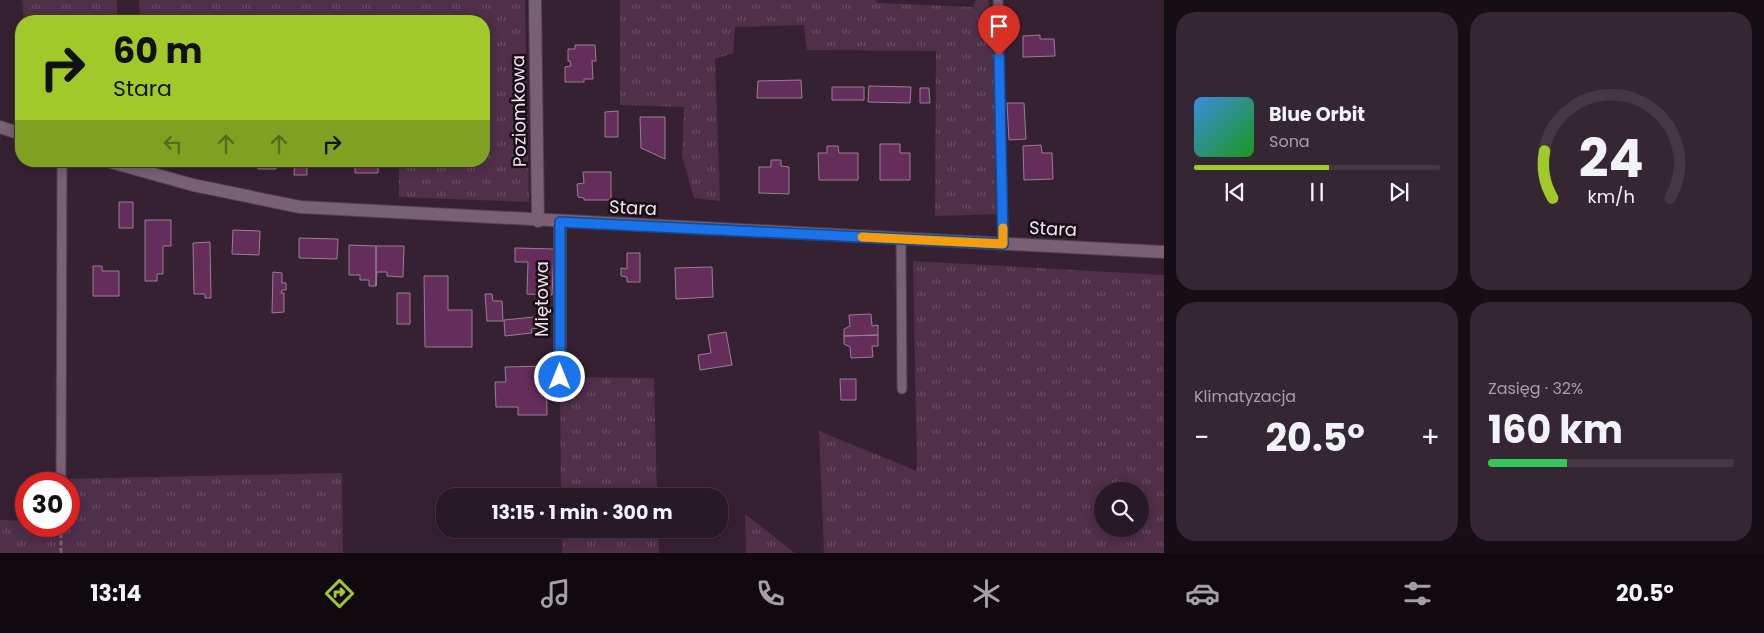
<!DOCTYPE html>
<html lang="pl">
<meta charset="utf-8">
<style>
:root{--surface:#281926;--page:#342632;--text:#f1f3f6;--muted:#a5a0a7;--line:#443843;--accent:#a1c92a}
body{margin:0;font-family:Poppins,sans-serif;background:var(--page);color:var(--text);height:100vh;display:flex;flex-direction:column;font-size:19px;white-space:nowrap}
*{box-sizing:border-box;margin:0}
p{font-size:16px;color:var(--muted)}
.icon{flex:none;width:28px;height:28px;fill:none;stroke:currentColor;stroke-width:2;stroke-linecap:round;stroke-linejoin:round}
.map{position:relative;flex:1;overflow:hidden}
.drawer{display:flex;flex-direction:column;gap:12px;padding:12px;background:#160e15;width:600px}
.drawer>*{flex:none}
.top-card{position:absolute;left:15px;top:15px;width:475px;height:152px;border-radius:20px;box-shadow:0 2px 12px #0003,0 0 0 1px var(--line);background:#a1c92a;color:#111;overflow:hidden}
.tools{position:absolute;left:1094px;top:482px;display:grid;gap:10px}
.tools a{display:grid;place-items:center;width:55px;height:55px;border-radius:50%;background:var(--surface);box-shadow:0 2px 12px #0003,0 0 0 1px var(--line);font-size:25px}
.speed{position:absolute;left:15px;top:472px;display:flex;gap:10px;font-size:25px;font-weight:700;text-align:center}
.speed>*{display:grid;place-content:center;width:65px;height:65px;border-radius:50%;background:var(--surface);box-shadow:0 2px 12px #0003,0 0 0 1px var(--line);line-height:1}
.speed .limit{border:8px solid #d22;background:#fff;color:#111}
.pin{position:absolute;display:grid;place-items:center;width:42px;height:42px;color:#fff;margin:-51px -21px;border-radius:50% 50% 50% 0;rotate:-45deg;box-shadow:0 0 5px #0007}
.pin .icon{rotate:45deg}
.me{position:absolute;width:55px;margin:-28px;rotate:0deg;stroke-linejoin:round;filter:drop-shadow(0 0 4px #0008)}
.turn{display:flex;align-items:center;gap:18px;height:105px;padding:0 15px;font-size:22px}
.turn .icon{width:65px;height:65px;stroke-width:2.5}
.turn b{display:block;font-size:35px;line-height:42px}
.lanes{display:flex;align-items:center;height:48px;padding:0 15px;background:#0003;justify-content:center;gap:25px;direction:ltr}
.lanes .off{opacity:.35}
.big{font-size:38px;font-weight:700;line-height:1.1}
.drawer .widget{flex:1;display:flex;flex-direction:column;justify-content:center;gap:8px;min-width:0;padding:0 18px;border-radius:20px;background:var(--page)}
.drawer .dial{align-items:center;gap:0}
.dial svg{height:130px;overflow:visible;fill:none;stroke:var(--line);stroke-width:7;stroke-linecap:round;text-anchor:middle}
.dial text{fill:var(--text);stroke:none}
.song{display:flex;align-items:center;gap:15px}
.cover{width:60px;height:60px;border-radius:8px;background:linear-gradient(135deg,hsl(210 70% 55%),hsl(120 70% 35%))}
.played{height:5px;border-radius:2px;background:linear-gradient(90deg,var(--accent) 55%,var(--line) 55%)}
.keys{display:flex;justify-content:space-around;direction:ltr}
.heat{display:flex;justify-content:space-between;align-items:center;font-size:28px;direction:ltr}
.charge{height:8px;border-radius:4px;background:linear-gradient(90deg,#34c759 32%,var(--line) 0)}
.drawer .tiles{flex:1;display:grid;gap:12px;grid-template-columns:repeat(2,1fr)}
.trip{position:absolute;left:436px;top:488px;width:292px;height:50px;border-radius:20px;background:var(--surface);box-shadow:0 2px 12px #0003,0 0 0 1px var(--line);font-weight:700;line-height:50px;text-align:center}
.dock{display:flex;height:80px;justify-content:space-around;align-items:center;background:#100a0f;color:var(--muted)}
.dock .icon{width:35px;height:35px}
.dock .current{color:var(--accent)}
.dock b{font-size:22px;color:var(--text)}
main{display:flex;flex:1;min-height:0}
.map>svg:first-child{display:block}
</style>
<main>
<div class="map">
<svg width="1164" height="553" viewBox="0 0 1164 553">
<defs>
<pattern id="grass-tufts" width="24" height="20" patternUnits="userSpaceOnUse" patternTransform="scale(1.25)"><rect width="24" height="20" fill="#502f49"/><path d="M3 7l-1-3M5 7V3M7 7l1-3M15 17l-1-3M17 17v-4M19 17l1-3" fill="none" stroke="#6a4d64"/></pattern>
</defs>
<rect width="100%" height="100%" fill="#362132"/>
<path fill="url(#grass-tufts)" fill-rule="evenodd" d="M22,0H117V21H24Z
M139,0H525L529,202L399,197V161H484V21H140Z
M620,0H876L877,3L974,7L975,0H988L994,28L996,214L935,216L936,51L807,50L804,25L735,27L733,53L715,59L720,201L694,198L682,156L684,107L620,105Z
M913,261L1164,275V553H824L819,431L917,471ZM1102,491H1140V529H1102Z
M560,377L654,378L657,496H561Z
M342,473L343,553H0V520L26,521V526H69V484H60L61,479Z
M745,514L795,553H746Z
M562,529H658L659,553H562Z"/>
<path fill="#642d5a" stroke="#997f93" d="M1040,35V39H1054L1055,56L1023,57V36Z
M575,45H595L596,61H592L593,79H584V82H565V67L571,66L570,61H568V49H575Z
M801,80L802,98H757L758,81Z
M869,86L911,87L910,103L868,102Z
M832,87H864V100H832Z
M920,88H929L930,103H920Z
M1007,103H1024L1026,139L1009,140Z
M618,111V137H605V112Z
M640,117H665V159L641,148Z
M880,144H900V153H910V180H880Z
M1041,145L1042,153H1052L1053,179L1024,180L1023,146Z
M827,146H838L839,153H858V180H819L818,153H827Z
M771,160H781V166L789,167V194L759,193V167H771Z
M258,161H276V169H258Z
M295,161H307V175H294Z
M355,161H384V165H378V173H355Z
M583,172H611V200H584V198L578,197L577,184L584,183Z
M119,202H133V228H119Z
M145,220H171V246H163V274H157V281H145Z
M233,230L260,231L259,255L232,254Z
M299,238L338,239L337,259L299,258Z
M210,242L211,298H205V294H194L193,243Z
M349,245L376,246V286H369V280H360V275H349Z
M376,246H404L403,277L387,276V272H377L376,286Z
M515,248L554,249L552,295L527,294L528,262H515Z
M627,253H640V282H627V277L621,276V268L627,269Z
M93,266H102V271H119V296H93Z
M712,267L713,297L676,299L675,268Z
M273,272L282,273V283H286V290H282L281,293H284V312L272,313Z
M424,276H448V310H472V347H425Z
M397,293H410V324H397Z
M485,294H492L493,301H502L503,321H487Z
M871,314L872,326L878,325V335L844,336V329L850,326L849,315Z
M544,316L545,327L531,329L532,333L505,336L504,320Z
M726,332L732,365L700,370L698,355L711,353L708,335Z
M878,335V346H872L873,357L851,358L850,347L844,344V336Z
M546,366L547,415H518V407H496L495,382H506L505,367Z
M840,379H856V400H841Z"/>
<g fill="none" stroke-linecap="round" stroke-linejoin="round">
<defs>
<path id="service" d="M998,0L1003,244
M901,239L902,389
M61,484L62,161"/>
<path id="minor" d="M535,0L538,221
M560,377V222"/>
<path id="tertiary" d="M0,127L21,134
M107,161L193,185L300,207L1164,252"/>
</defs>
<use href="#service" stroke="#503e4d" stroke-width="11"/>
<use href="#minor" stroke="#503e4d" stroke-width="14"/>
<use href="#tertiary" stroke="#503e4d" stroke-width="14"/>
<path stroke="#766372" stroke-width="3" stroke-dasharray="5 2.5" stroke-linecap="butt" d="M61,553V526"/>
<use href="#service" stroke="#796073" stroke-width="9"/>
<use href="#minor" stroke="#796073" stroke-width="12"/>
<use href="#tertiary" stroke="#796073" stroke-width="12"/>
</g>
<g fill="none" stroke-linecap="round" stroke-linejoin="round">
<defs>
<path id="route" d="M560,377V222L1003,244L999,56"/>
</defs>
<use href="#route" stroke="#114b97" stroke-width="12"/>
<use href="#route" stroke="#1a73e8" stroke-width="9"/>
<path stroke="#f59e0b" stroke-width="9" d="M862,237L1003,244V228"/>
</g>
<g text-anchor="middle" stroke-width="5" stroke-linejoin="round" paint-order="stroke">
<g font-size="18" fill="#f3e4ef" stroke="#180e16">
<text transform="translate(519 111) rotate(-91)" y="6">Poziomkowa</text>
<text transform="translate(633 208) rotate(3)" y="6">Stara</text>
<text transform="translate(1053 229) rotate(3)" y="6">Stara</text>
<text transform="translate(542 299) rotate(-90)" y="6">Miętowa</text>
</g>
</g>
</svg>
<div class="tools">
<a><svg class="icon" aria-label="search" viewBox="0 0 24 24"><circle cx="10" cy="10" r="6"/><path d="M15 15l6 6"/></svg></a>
</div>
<div class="speed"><div class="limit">30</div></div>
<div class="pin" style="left:999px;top:56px;background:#d93025"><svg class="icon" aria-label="arrive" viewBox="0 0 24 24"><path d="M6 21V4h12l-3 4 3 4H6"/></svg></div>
<svg class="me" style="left:560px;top:377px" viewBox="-20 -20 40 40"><circle r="17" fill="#1a73e8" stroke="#fff" stroke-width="3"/><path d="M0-11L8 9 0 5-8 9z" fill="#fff"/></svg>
<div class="trip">13:15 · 1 min · 300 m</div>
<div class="top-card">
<div class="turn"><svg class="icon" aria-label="right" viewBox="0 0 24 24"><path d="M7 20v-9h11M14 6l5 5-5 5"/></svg><div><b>60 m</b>Stara</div></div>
<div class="lanes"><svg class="icon off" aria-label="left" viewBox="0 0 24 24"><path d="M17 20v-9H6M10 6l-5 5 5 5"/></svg><svg class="icon off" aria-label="ahead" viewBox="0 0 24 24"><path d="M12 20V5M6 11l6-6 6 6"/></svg><svg class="icon off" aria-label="ahead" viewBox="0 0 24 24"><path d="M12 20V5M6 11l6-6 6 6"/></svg><svg class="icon" aria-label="right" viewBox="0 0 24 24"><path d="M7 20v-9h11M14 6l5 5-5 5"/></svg></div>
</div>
</div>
<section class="drawer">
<div class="tiles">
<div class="widget">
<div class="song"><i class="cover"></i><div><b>Blue Orbit</b><p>Sona</p></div></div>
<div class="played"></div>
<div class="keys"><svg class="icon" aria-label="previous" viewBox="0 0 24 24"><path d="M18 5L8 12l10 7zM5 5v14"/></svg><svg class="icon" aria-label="pause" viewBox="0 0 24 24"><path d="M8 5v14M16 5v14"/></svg><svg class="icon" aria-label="next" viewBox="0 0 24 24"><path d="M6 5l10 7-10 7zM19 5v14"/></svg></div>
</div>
<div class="widget dial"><svg viewBox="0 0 100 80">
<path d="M14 69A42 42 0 1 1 86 69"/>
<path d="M14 69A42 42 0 0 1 9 40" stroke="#a1c92a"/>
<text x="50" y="56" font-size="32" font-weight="700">24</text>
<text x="50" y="72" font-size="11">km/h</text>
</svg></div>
<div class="widget"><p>Klimatyzacja</p>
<div class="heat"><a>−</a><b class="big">20.5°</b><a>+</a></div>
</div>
<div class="widget"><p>Zasięg · 32%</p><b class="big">160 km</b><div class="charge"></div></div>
</div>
</section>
</main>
<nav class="dock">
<b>13:14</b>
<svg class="icon current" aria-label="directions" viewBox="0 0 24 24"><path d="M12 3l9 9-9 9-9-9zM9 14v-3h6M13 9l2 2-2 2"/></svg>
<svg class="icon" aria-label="music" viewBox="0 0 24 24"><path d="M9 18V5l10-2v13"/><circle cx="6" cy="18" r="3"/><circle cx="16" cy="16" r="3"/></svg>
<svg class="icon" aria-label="phone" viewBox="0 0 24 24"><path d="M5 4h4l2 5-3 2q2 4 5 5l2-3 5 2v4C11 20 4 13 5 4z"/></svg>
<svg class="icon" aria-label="climate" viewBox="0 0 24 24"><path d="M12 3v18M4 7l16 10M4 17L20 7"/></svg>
<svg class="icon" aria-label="car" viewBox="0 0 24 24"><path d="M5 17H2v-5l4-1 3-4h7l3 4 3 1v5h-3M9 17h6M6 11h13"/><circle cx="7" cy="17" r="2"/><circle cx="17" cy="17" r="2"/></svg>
<svg class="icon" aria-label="filters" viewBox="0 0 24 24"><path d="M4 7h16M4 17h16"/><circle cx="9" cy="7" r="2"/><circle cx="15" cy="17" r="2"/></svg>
<b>20.5°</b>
</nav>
